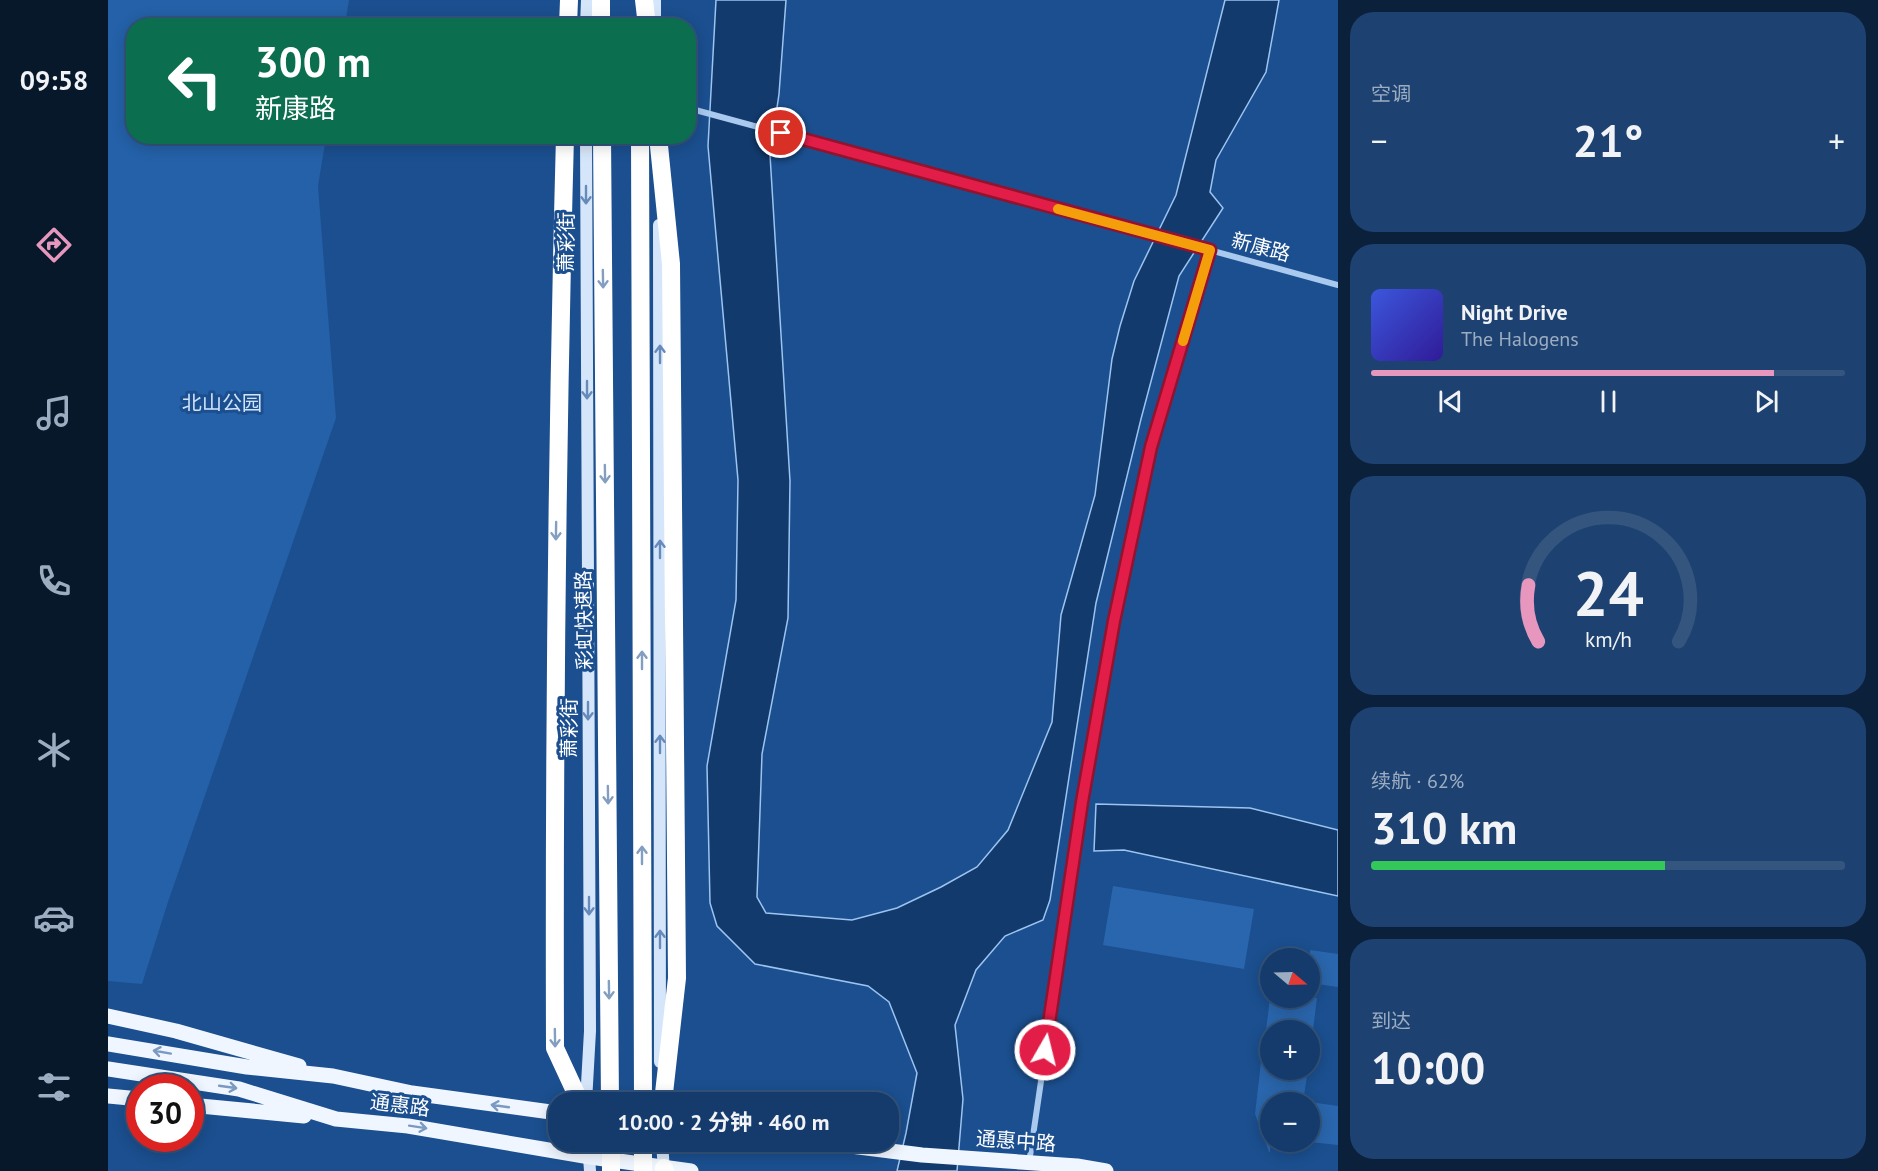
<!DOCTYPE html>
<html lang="zh">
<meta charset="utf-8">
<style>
:root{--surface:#143b6b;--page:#1d4271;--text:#f1f3f6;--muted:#9dadc1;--line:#33557e;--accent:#e797bd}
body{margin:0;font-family:"PT Sans","Noto Sans SC",sans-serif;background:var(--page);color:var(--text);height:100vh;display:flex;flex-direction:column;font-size:22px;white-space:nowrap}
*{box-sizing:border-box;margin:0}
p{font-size:20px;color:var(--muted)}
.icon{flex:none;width:33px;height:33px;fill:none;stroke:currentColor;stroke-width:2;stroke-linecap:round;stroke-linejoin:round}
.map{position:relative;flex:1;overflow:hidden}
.panel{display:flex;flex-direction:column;gap:12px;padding:12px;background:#0b203b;width:540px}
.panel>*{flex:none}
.guide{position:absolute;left:18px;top:18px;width:570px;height:126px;border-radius:24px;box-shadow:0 3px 15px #0003,0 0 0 2px var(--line);background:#0b6e4f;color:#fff;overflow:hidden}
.needle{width:39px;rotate:109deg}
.fabs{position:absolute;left:1152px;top:948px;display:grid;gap:12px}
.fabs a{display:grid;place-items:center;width:60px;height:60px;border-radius:50%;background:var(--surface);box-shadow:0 3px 15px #0003,0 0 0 2px var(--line);font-size:30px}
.speed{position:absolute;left:18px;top:1074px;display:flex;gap:12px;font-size:30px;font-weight:700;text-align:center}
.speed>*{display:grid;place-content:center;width:78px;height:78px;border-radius:50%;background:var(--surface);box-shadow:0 3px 15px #0003,0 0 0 2px var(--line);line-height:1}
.speed .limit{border:9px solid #d22;background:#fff;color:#111}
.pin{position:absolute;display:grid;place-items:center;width:51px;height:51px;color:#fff;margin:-26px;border:3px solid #fff;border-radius:50%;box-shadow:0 2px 6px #0007}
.me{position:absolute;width:66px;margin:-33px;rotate:8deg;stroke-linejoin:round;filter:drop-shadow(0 0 4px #0008)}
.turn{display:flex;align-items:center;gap:21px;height:126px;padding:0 30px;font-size:27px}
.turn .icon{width:78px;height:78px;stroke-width:2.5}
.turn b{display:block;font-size:42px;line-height:51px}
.big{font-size:45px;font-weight:700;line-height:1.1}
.panel .widget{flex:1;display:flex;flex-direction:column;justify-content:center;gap:9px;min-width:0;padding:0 21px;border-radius:24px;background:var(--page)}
.panel .dial{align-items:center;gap:0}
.dial svg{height:156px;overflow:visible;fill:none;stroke:var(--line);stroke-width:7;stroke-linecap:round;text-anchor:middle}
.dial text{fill:var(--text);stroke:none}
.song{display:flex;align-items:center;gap:18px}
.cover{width:72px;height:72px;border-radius:9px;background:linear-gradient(135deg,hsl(230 70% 55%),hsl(250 70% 35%))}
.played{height:6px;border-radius:3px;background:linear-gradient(90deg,var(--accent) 85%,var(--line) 85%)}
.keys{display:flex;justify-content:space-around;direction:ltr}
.heat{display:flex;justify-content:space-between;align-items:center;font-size:33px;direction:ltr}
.charge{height:9px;border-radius:4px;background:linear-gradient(90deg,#34c759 62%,var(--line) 0)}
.trip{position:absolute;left:440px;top:1092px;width:351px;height:60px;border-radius:24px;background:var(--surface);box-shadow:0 3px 15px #0003,0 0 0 2px var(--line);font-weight:700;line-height:60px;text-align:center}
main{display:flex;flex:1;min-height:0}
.dock{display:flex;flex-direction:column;width:108px;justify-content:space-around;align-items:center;background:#08182b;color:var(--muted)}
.dock .icon{width:42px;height:42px}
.dock .active{color:var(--accent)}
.dock b{font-size:27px;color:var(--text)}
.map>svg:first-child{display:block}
</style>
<main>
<nav class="dock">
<b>09:58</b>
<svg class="icon active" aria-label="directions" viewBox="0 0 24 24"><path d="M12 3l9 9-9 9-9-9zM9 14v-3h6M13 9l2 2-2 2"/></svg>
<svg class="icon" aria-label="music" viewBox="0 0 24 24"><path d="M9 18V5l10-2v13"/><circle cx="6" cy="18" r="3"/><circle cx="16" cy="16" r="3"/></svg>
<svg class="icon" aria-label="phone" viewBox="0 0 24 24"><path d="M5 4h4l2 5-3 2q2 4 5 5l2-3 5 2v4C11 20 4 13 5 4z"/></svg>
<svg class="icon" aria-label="climate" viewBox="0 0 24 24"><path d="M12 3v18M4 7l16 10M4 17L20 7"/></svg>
<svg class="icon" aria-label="car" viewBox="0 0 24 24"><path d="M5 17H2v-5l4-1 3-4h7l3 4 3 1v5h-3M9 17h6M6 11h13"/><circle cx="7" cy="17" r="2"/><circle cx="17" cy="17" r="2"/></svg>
<svg class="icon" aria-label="filters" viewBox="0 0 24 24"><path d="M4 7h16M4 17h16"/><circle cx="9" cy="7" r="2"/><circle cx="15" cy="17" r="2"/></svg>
</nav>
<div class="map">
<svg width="1230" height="1171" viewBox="0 0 1230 1171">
<rect width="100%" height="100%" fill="#1b4f8f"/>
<path fill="#2461a8" d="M0,0H241L237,25L26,26V136L218,137L210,186L228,418L60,902L34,984L0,981Z"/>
<path fill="#123a6d" stroke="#9cc4f0" stroke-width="1.5" d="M608,0H678L671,94L662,155L682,481L680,618L654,754L649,897L658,913L744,920L789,908L833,887L869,867L900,830L944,722L953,615L987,495L1004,359L1012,326L1026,281L1068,195L1117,0H1171L1158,72L1108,160L1102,192L1115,208L1071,276L1033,419L988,603L942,900L935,920L897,936L868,970L847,1025L855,1099L849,1171H789L798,1133L809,1073L781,1002L760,986L647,964L609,926L602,903L599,766L628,600L630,480L600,146Z
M988,804L1142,808L1230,830V896L1016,850L986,851Z"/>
<path fill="#2a66ad" d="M1005,886L1146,909L1136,969L995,945Z
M1202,950L1230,954V987L1202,983Z
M1162,998H1209L1205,1030H1158Z
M1153,1062L1162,1063V1070H1200L1195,1102H1162V1152H1161L1147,1114Z
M1202,1102L1230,1106V1145L1202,1142Z"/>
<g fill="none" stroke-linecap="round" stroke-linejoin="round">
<path stroke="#a9c9ee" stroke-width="6" d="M580,108L1230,285
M921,1163L974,802L1006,621L1043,448L1102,250"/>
<path stroke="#d6e6fa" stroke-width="12" d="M547,0V26
M478,26L479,0
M478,136L482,1031L478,1102
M551,225L552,1062
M480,1142L482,1171
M554,1142L556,1171"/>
<path stroke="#f0f6ff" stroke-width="15" d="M0,1016L68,1031L191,1066
M0,1044L139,1067L225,1076L304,1093L450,1113
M0,1069L131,1089L228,1119L300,1126L482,1157L583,1171
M0,1096L32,1099
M82,1105L196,1116
M711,1142L814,1155L969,1166L998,1171"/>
<path stroke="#fff" stroke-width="18" d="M493,0V26
M536,0L539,26
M460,26L461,0
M457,136C449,440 446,744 447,1048L472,1102
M494,136L502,1102
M532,136L535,1102
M550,136L563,264L569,978L555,1102
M556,1168L557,1171"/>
<path stroke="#fff" stroke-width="18" d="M503,1142V1171
M535,1142V1171"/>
</g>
<defs><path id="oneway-shaft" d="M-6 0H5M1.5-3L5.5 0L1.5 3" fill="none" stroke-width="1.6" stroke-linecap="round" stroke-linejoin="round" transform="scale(1.5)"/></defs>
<g stroke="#668bba">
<use href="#oneway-shaft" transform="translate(478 195) rotate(90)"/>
<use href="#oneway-shaft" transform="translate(552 354) rotate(-90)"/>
<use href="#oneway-shaft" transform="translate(479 390) rotate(90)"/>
<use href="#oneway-shaft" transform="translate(552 549) rotate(-90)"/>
<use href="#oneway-shaft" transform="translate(480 711) rotate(90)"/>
<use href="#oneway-shaft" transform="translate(552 744) rotate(-90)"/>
<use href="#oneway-shaft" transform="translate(481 906) rotate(90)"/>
<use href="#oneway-shaft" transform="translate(552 939) rotate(-90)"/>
</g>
<g stroke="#829ec1">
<use href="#oneway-shaft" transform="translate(495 279) rotate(89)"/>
<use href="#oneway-shaft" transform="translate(497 474) rotate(89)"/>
<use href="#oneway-shaft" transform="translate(448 531) rotate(91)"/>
<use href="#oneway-shaft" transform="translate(534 660) rotate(-90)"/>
<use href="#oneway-shaft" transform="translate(500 795) rotate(89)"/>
<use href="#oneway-shaft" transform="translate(534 855) rotate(-90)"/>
<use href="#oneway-shaft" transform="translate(501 990) rotate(89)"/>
<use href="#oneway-shaft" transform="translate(447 1038) rotate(89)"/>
</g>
<g stroke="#7b9ac1">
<use href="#oneway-shaft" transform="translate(54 1052) rotate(-170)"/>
<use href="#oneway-shaft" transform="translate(120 1087) rotate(8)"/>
<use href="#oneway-shaft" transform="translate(392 1106) rotate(-172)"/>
<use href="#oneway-shaft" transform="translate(310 1127) rotate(9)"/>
</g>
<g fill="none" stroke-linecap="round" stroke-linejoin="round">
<defs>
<path id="route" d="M673,133L1102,250L1043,447L1006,621L974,802L937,1050"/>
</defs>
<use href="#route" stroke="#92132f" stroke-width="15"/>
<use href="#route" stroke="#e11d48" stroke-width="10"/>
<path stroke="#f59e0b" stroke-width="10" d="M950,209L1102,250L1075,341"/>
</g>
<g text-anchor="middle" stroke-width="6" stroke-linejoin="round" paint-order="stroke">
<g font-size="20" fill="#fff" stroke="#1b4f8f">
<text transform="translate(458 242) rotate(-90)" y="7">萧彩街</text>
<text transform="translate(1153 247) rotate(15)" y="7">新康路</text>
<text transform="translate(476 620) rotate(-91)" y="7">彩虹快速路</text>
<text transform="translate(461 728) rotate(-90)" y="7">萧彩街</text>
<text transform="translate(292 1105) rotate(7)" y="7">通惠路</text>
<text transform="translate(908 1141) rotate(4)" y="7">通惠中路</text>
</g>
<g font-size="20" fill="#cfe3fa" stroke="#1b4f8f">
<text x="114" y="410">北山公园</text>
</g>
</g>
</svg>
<div class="fabs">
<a><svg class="needle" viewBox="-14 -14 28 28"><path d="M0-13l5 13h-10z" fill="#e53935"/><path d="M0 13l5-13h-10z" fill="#9dadc1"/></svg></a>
<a>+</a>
<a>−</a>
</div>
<div class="speed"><div class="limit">30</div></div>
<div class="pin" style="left:673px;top:133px;background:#d93025"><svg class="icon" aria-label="arrive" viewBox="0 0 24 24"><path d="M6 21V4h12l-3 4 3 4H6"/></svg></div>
<svg class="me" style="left:937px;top:1050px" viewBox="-20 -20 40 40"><circle r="17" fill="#e11d48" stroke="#fff" stroke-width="3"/><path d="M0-11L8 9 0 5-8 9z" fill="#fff"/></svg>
<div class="trip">10:00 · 2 分钟 · 460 m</div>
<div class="guide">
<div class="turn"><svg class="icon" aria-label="left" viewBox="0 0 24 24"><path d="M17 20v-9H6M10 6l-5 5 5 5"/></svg><div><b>300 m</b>新康路</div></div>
</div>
</div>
<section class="panel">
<div class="widget"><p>空调</p>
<div class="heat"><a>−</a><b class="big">21°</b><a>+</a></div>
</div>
<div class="widget">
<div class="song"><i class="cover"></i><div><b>Night Drive</b><p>The Halogens</p></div></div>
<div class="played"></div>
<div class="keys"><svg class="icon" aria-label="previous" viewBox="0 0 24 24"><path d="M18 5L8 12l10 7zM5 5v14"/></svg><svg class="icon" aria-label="pause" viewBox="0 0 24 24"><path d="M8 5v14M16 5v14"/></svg><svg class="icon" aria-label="next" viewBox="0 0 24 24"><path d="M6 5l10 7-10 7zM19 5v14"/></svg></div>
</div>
<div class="widget dial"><svg viewBox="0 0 100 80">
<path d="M14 69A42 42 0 1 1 86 69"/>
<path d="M14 69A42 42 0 0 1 9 40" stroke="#e797bd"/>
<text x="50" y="56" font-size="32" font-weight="700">24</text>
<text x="50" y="72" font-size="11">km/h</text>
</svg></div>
<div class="widget"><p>续航 · 62%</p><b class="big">310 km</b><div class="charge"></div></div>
<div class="widget"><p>到达</p><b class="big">10:00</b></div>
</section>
</main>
